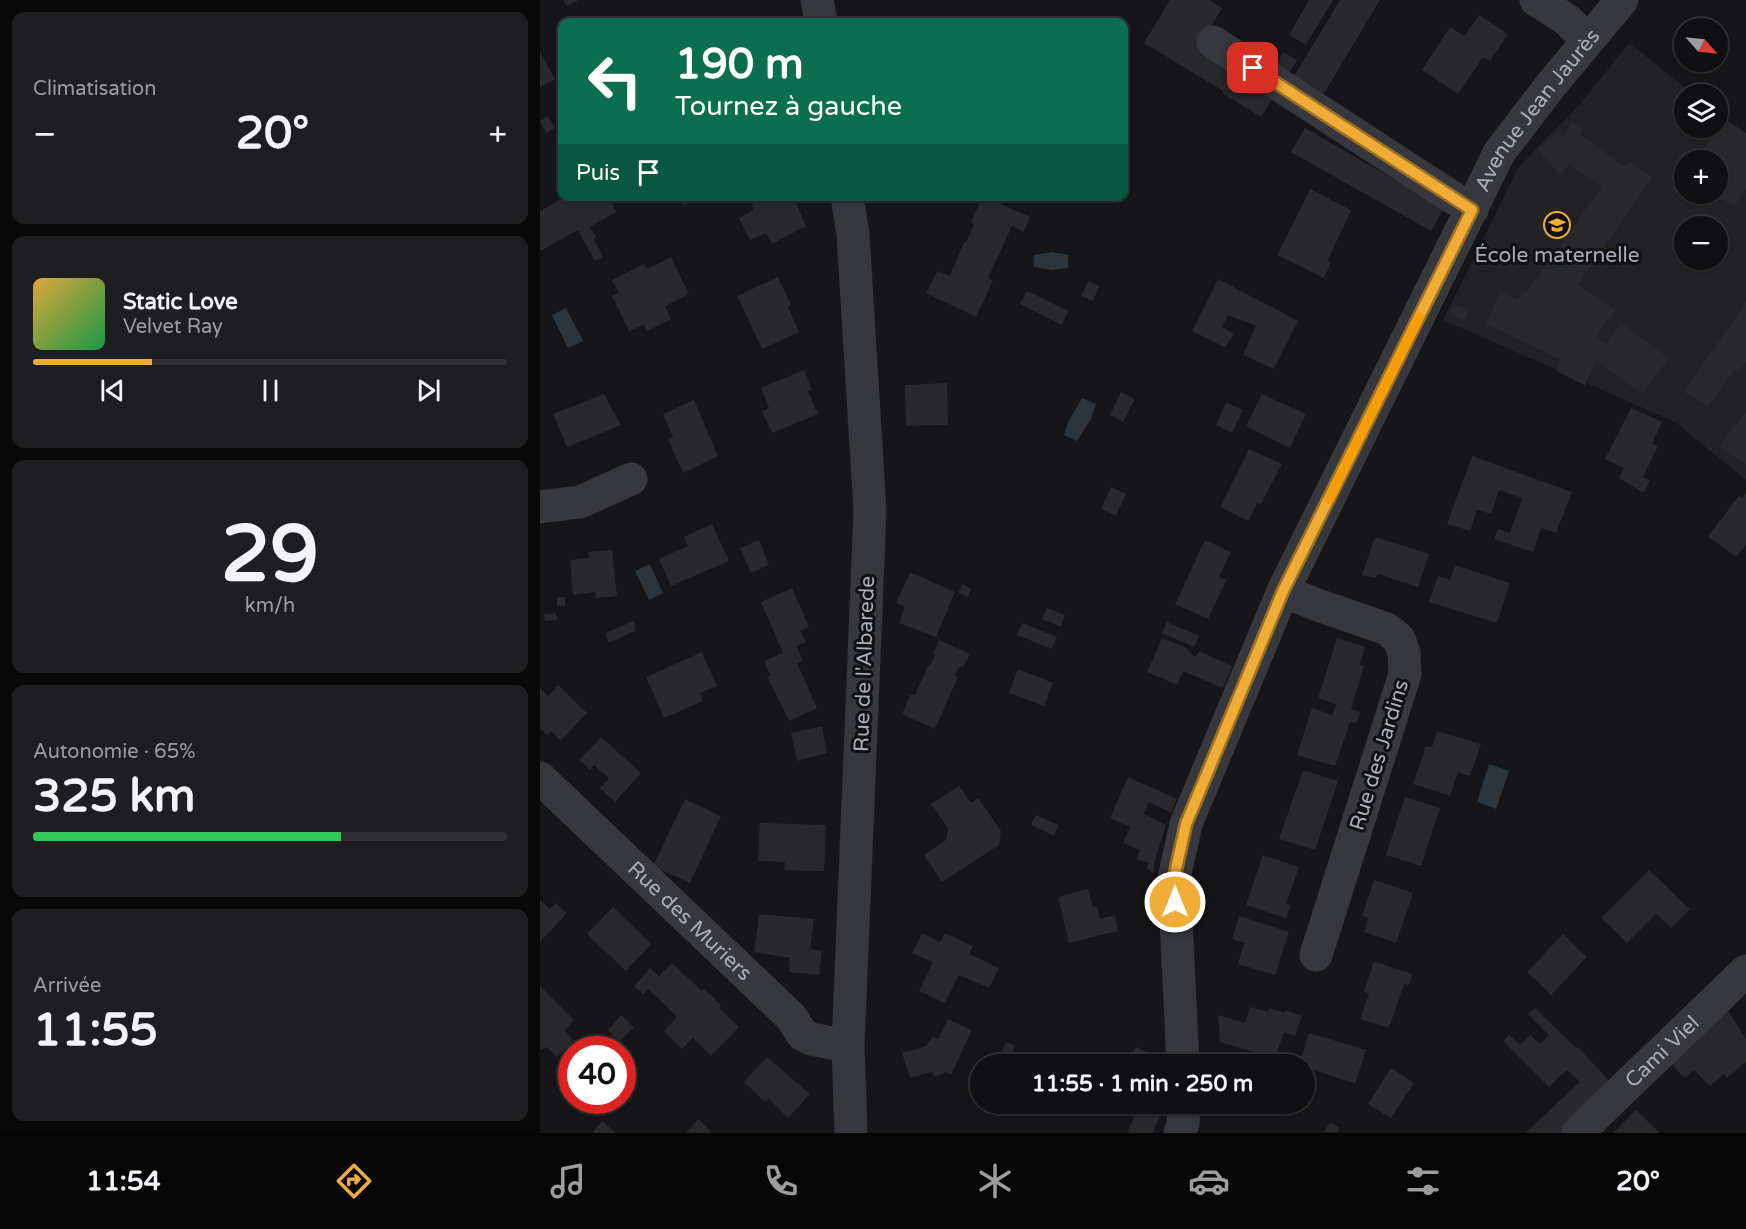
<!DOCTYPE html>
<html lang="fr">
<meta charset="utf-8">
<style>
:root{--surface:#101012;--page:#1e1e20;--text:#f1f3f6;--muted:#9c9d9f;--line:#303032;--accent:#efad37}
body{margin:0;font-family:"Varela Round",sans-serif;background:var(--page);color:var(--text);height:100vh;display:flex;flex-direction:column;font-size:22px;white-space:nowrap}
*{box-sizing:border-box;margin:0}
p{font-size:20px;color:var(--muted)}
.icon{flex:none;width:33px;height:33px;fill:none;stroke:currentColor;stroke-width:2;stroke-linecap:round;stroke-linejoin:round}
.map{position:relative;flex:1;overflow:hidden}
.details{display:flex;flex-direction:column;gap:12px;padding:12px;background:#09090a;width:540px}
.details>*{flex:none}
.hud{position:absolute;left:18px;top:18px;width:570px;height:183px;border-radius:12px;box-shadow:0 2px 4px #0004,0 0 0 2px var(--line);background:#0b6e4f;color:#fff;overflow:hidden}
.needle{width:39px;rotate:117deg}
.buttons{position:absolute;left:1134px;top:18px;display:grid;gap:12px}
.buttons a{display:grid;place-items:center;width:54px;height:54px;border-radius:50%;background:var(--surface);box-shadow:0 2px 4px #0004,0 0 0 2px var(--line);font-size:30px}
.speed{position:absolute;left:18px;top:1036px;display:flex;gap:12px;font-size:30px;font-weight:700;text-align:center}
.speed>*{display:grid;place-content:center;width:78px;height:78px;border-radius:50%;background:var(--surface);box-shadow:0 2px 4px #0004,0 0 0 2px var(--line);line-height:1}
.speed .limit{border:9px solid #d22;background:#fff;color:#111}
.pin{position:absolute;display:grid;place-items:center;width:51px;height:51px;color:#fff;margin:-26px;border-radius:12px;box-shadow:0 3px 9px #0006}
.me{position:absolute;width:66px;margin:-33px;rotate:0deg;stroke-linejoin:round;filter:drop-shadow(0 0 4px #0008)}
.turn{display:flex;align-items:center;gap:21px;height:126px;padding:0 18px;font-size:27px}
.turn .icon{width:78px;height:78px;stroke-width:2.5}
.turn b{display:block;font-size:42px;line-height:51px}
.then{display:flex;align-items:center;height:57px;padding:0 18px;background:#0003;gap:12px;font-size:22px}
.big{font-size:45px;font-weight:700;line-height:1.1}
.details .card{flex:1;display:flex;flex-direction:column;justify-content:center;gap:9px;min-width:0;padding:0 21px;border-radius:12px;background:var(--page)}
.details .dial{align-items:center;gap:0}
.dial b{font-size:78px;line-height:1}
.song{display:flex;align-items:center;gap:18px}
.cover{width:72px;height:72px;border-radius:9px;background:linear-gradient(135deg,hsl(40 70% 55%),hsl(140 70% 35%))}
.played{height:6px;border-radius:3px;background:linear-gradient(90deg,var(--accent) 25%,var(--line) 25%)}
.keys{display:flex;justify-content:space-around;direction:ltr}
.heat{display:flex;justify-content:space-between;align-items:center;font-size:33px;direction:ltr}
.charge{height:9px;border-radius:4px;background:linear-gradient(90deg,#34c759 65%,var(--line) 0)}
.trip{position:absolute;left:430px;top:1054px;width:345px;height:60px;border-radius:30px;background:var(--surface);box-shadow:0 2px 4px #0004,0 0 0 2px var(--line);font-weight:700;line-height:60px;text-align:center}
.tabs{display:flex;height:96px;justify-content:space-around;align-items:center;background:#060607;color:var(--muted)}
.tabs .icon{width:42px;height:42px}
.tabs .selected{color:var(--accent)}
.tabs b{font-size:27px;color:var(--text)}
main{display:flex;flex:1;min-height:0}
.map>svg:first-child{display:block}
</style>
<main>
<section class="details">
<div class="card"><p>Climatisation</p>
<div class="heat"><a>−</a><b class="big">20°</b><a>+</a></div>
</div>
<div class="card">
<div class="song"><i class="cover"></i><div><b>Static Love</b><p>Velvet Ray</p></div></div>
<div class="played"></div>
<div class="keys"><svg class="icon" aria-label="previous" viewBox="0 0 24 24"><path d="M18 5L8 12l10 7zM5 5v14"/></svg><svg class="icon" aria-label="pause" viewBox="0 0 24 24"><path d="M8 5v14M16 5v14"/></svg><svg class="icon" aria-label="next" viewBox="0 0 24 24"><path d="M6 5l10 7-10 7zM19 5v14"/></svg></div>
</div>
<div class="card dial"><b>29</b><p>km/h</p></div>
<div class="card"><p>Autonomie · 65%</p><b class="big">325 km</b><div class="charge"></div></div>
<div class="card"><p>Arrivée</p><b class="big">11:55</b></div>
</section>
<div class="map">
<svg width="1206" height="1133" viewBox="0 0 1206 1133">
<rect width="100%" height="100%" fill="#161618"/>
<path fill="#222225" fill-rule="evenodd" d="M1089,43L1153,94H1144V128H1178V114L1206,136V480L1135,422L903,320L979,166L1040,104ZM1144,160H1178V194H1144ZM1144,226H1178V260H1144Z"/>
<path fill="#2c353c" d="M512,252L528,255V268L512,270L494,267V255Z
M26,308L43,341L28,348L12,315Z
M542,398L556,404L551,419L537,441L524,435L528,422Z
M110,564L123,593L109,600L95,571Z
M949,764L969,771L956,809L937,802Z"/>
<path fill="#29292c" d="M23,0H39L27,6Z
M630,0H669L682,8L660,45L736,92L721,117L682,93L683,91L604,43Z
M769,0H793L766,45L749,35Z
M800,0H840L780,100L750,83Z
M939,15L968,34L950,61L943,57L918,94L882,70L910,27L924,36Z
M0,52L15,79L0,87Z
M743,52L757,60L745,81L732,72Z
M8,116L15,128L6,133L0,121Z
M1185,119L1206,133V189L1194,207L1175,194H1178V160H1156Z
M1033,122L1044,129L1040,135L1086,167L1090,161L1112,178L1038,284L1075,310L1056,337L1066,344L1081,323L1129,358L1102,394L1056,360L1045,385L1016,371L1021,360L946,324L960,291L977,300L985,291L987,292L1062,186L1029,164L1020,175L998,149L1018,131L1023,137Z
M765,128L904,208L891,231L751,152Z
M770,189L811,210L788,260L791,262L784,278L737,255Z
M22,196H68L76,212L50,227L56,237L54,239L63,257L55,261L38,230L0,251V211L20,200L19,198Z
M139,196H163L144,206Z
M208,196H253L266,226L232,244L226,233L210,240L199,218L214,210Z
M443,196L490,217L484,232L472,226L448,278L453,281L436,317L386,293L397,271L410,276L424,242L426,243L434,224L431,222Z
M131,257L149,294L125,306L131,319L107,331L104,325L89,331L72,296L79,293L72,280L104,264L107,269Z
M238,277L251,305L248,307L259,332L222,349L197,296Z
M678,279L758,321L734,369L703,355L716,326L688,315L682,327L694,334L685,347L652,331Z
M548,281L559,286L553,301L541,296Z
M487,291L528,311L522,325L480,304Z
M1206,302V362L1198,373L1194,370L1168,407L1144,392Z
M915,304L929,311L924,321L910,314Z
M264,370L272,390L268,391L278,414L232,433L222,411L229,408L221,388Z
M407,383L408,425L366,426L365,385Z
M581,392L595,399L583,422L570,415Z
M64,394L81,425L27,447L13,414Z
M722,394L766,414L750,448L706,426Z
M154,400L178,456L143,473L128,439L133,437L123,414Z
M686,402L703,410L692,433L676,425Z
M1091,408L1122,422L1112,444L1118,446L1103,477L1110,480L1104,493L1079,478L1084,468L1065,459Z
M1206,412V465L1179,446Z
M709,449L742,464L721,504L717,503L708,521L680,507Z
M932,456L1032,492L1016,533L1001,528L993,552L954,539L958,529L970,533L982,498L959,490L951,514L937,510L930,531L907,524Z
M571,487L586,494L576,516L561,509Z
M1206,493V545L1196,557L1168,536L1199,496L1202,498Z
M172,524L189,561L131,586L119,559L148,546L144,537Z
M835,537L889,554L878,587L838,574L836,578L822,575Z
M219,540L229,565L211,573L200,548Z
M665,540L691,552L679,577L686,580L668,619L635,604Z
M72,550L77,596L56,598L55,592L33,595L30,560L49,558L48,552Z
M915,565L970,583L957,623L889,602L898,576L910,580Z
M370,572L415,592L396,637L359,623L365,607L356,603Z
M422,584L431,589L428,597L419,593Z
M252,588L269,627L260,631L266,642L257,646L263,661L257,663L277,708L249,721L227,677L230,675L224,661L243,653L221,602Z
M17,597H25V606H17Z
M507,608L525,615L521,627L502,619Z
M16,613L17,620L5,621L4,614Z
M94,621L95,631L69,643L65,633Z
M627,622L659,636L654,647L622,633Z
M482,623L517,637L512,649L477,635Z
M622,638L646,648L651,654L656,657L659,651L692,666L683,688L643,671L637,685L607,672Z
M797,638L825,647L820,665L824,666L811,709L820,712L817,723L810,722L795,766L757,755L772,708L792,715L796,704L778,698Z
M399,640L430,654L423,667L419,666L415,676L418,677L395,729L362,714L370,695H375L388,666L391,664L395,655L393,654Z
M162,652L177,686L160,693L163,701L124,718L106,677Z
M478,669L513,683L504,706L469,693Z
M18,685L47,713L21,741L11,731L7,735L0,729V688L8,696Z
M282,726L287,753L257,761L251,733Z
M897,731L941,744L930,776L918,772L910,796L873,784L886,746L892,747Z
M61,737L101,773L75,802L60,788L69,778L54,765L50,770L39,760Z
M763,770L798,781L775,850L739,839Z
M588,777L637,799L631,813L609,802L604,814L626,825L615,860L613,873L607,869L608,863L597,859L600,850L583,843L590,827L570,818Z
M419,786L431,803L438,798L461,831L459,845L402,882L384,855L406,840L408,828L391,804Z
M865,797L900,808L881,866L846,855Z
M145,799L181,816L150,883L113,866Z
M496,815L519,825L514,836L491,825Z
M220,823L286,825L284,871L244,870L245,862L218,861Z
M723,855L759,867L746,904L751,905L746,918L706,905Z
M1109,870L1150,909L1131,928L1116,914L1087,943L1061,918Z
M834,880L873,893L856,943L824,932L828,918L822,916Z
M548,889L553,907L557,906L560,919L575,915L578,931L529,943L518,897Z
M0,900L10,909L16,903L27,913L0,942Z
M73,907L111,944L86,971L47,934Z
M219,914L274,919L270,949L282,951L279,975L249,972L250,958L214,952Z
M699,916L749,932L735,975L698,964L704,943L692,939Z
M382,933L400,942L405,933L433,946L429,954L459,968L449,988L419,975L405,1003L379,991L393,962L372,953Z
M1023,934L1047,957L1011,995L987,972Z
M834,961L872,974L869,985L864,984L849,1028L820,1019L829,994L824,992Z
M132,963L162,991L164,989L181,1005L179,1008L199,1027L171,1056L153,1038L142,1049L124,1031L137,1017L108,989L103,994L94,986L110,968L119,976Z
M0,986L34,1020L25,1031L34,1040L17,1057L7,1047L0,1050Z
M1185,1006L1206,1039V1062L1187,1078L1184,1074L1170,1086L1154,1070L1144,1078L1130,1062Z
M710,1007L728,1012L729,1008L744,1013L745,1010L762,1016L755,1036L744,1032L735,1058L680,1042L678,1015L705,1023Z
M995,1008L1036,1048L1038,1047L1073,1085L1022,1133H985L1040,1082L1027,1070L1009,1087L963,1041L969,1035L980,1045L990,1035L1000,1044L1009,1035L988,1014Z
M81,1015L94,1027L79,1042L68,1030Z
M408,1019L432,1030L411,1075L406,1072L394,1077L392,1072L370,1078L362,1053L386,1046L393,1036L398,1039Z
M769,1033L826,1050L815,1084L771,1069L770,1074L765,1073V1065H759Z
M466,1042L475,1046L470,1058L461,1054Z
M596,1047L624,1059V1065H580L583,1059L589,1062Z
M227,1057L270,1094L248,1118L228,1098L225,1102L204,1082Z
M465,1060L475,1065H462Z
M851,1068L874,1083L851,1118L828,1104Z
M82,1073L97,1088L75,1111L65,1101H82Z
M600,1104H623V1110L612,1133H587Z
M1096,1110L1120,1133H1073Z
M159,1119L172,1133H146L150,1128Z
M62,1121L76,1133H55L53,1132Z
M790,1122L800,1128L797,1133L783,1132Z"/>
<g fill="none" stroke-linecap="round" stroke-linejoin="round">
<g stroke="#37383d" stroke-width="33">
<path d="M277,0L281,22"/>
<path d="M996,0L1027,20L1048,40"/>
<path d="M673,42L932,210"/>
<path d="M307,196L313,234L330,511L308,1046L311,1133"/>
<path d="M0,507L40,502L91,479"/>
<path d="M743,591L775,604L847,629L859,639L864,653L865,674L776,955"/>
<path id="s1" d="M0,778L251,1017L262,1034L271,1039L308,1046"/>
<path id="s2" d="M643,1065L634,878L646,824L743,591L959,153L1011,85L1082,0"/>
<path d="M640,1133L643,1124L644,1104"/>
<path id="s3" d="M1038,1133L1058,1113L1206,971"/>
</g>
</g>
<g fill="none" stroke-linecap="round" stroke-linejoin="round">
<defs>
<path id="route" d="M635,902L634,878L646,824L743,591L932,210L713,68"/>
</defs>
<use href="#route" stroke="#9b7024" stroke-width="15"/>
<use href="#route" stroke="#efad37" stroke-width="10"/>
<path stroke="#f59e0b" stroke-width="10" d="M789,499L879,317"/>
</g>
<defs>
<symbol id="school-ring" viewBox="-11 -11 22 22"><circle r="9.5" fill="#111113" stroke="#efad37" stroke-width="1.5"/><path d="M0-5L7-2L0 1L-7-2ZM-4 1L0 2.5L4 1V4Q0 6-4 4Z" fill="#efad37"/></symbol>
</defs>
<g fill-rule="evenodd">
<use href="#school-ring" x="1002" y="210" width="30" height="30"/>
</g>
<g text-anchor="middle" stroke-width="6" stroke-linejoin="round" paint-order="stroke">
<g font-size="21" fill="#a8adb8" stroke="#111113">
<text dy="7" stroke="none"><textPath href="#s2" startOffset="1040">Avenue Jean Jaurès</textPath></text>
<text transform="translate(324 664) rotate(-88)" y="7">Rue de l'Albarede</text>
<text transform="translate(839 755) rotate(-73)" y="7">Rue des Jardins</text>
<text dy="7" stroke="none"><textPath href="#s1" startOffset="207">Rue des Muriers</textPath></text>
<text dy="7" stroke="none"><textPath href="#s3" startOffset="117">Cami Viel</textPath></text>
</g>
<g font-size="21" fill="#a8adb8" stroke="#111113">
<text x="1017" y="262">École maternelle</text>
</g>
</g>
</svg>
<div class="buttons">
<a><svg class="needle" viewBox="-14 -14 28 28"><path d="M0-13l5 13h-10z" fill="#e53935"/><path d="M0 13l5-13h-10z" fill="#9c9d9f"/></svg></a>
<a><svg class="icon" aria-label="layers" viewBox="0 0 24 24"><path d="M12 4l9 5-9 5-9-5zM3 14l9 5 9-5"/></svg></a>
<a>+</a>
<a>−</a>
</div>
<div class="speed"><div class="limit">40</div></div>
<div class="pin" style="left:713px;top:68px;background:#d93025"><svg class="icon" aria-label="arrive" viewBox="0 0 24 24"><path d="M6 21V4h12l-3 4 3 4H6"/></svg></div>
<svg class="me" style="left:635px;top:902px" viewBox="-20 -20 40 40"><circle r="17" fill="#efad37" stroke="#fff" stroke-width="3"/><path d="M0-11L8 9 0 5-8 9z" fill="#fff"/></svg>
<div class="trip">11:55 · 1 min · 250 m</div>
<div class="hud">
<div class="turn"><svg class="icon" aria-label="left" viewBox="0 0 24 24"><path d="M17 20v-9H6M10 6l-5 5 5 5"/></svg><div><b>190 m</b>Tournez à gauche</div></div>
<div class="then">Puis<svg class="icon" aria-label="arrive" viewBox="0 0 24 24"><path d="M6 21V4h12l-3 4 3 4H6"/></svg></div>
</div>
</div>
</main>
<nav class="tabs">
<b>11:54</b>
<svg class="icon selected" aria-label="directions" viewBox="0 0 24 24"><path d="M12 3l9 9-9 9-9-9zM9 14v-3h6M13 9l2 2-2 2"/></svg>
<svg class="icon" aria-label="music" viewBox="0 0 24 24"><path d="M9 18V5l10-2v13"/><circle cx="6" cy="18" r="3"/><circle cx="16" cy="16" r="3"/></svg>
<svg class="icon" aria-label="phone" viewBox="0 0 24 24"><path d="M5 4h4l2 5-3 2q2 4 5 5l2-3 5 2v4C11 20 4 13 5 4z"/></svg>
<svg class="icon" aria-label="climate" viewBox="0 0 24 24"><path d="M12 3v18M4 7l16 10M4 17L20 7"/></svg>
<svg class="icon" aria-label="car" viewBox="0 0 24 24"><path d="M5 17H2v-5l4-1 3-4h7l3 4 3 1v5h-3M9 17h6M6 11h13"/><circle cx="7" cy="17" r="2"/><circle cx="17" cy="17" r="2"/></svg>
<svg class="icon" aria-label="filters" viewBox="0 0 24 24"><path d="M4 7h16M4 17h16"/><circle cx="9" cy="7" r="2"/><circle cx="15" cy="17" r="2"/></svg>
<b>20°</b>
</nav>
